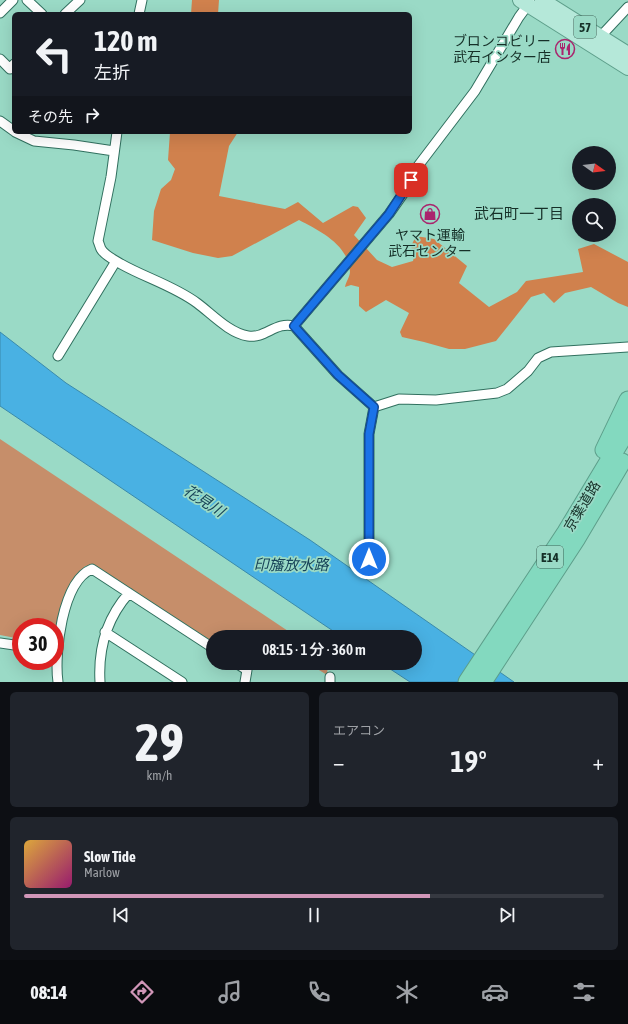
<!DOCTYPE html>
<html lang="ja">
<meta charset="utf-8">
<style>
:root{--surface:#171b24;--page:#20242c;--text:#f1f3f6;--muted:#9ea1a6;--line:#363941;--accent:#d196b8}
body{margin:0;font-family:"Asap Condensed","Noto Sans JP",sans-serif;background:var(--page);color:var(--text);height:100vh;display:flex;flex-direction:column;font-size:15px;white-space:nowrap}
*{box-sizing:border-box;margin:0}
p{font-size:13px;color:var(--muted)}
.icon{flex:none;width:22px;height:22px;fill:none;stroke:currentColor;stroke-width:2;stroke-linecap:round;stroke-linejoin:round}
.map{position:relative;height:682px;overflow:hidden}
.panel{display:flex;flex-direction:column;gap:10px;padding:10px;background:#0d0f14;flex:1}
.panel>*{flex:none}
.top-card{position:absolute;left:12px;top:12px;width:400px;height:122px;border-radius:6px;box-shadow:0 4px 16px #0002;background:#171b24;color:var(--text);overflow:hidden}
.needle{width:26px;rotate:104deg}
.buttons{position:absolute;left:572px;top:146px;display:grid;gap:8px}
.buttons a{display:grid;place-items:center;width:44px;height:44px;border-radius:50%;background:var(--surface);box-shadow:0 4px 16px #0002;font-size:20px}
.speed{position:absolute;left:12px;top:618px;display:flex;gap:8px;font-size:20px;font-weight:700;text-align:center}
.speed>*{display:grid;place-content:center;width:52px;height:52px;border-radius:50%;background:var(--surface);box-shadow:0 4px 16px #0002;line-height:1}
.speed .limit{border:6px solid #d22;background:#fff;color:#111}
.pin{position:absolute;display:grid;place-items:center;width:34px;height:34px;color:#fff;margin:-17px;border-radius:8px;box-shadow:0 2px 6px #0006}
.me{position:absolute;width:44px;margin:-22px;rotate:0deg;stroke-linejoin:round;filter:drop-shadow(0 0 3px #0008)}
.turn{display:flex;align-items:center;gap:14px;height:84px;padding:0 16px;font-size:18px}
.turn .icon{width:52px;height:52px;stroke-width:2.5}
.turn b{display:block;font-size:28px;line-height:34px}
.then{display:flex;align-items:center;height:38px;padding:0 16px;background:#0003;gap:8px;font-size:15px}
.big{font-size:30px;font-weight:600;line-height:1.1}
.panel .card{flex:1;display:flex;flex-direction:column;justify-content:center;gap:6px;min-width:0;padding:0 14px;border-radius:6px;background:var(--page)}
.panel .dial{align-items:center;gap:0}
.dial b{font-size:52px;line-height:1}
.song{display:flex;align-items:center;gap:12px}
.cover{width:48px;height:48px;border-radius:6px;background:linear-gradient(135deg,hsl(40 70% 55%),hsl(320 70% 35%))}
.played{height:4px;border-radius:2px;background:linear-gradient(90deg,var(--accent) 70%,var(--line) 70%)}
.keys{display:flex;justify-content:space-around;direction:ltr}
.heat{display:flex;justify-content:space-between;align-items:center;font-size:22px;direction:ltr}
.panel .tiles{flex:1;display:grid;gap:10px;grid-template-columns:1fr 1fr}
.card:last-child{grid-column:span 2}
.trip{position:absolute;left:206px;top:630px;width:216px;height:40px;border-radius:20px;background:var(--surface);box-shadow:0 4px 16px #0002;font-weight:600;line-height:40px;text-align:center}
.menu{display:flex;height:64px;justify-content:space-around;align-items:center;background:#090b0e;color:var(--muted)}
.menu .icon{width:28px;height:28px}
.menu .current{color:var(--accent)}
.menu b{font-size:18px;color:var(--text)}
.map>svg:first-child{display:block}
</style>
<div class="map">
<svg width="628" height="682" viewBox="0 0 628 682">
<rect width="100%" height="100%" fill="#9adac6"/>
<path fill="#c68e6a" d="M0,439L297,637H213V642L95,566H85L69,590L55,632V627H21V639L0,635Z
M301,663H328L327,675L311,665Z"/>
<path fill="#d0814d" d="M192,0H219L218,14H191Z
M170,132H238L229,146L219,196L285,209L298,202L323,223L353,206L358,207L366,218L354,235L377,260L392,267L413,261L414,257L411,246L416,236L434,239L467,266L459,283L489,307L517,292L526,281L583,272L578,249L594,244L628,262V307L618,303L591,287L565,293L554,303L544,293L531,297L496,341L465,349H449L424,342L402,337L400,332L409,313L386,300L366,312L359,306V287L351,285L345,287C346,282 350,276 350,272C349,245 320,231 299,220L232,256L218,258L193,253L152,240L154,211L161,189L171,180L175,169L168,160Z"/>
<path fill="#49b1e3" stroke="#3a8aab" d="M0,332L66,383L310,540L514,682H410L381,663H415V637H342L0,406Z"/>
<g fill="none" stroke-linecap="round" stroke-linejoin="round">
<defs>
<path id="street" d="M27,0L42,14
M0,13L13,0
M65,14L80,0
M139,14L142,0
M600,37L628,7
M0,59L10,69L14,64
M0,121L14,131
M15,132L34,141L74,145L114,151
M117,132L111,177L98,241C99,243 100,247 101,249C105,256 115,260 121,264C146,278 174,286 197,303C212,314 229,333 248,336C265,339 276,321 294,326L338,375L374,407L399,399L436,400L497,393L507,389L528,371L538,358L551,352L628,347
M294,326L389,214L403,194L418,166L475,91L519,17L530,2
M58,356L116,261
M369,559V434L374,407
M105,632L182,682
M0,643L21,646
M236,663L247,670L245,682
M58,682C54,654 62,581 92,569L213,648
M100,682C98,648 106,619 129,593
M330,682V677"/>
<path id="primary" d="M520,0L628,68
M542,0L628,54"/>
<path id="highway" d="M604,450L628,400
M467,682L566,532L628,429
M483,682L577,538L622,462"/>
</defs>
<use href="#street" stroke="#31705f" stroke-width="11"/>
<use href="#primary" stroke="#5d9e8a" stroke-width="16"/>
<use href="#highway" stroke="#5d9e8a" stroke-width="19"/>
<use href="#street" stroke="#fff" stroke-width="9"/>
<use href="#primary" stroke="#b5e8d9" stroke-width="14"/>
<use href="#highway" stroke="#83d9bf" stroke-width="17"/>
</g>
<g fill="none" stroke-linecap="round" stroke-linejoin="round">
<defs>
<path id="route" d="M369,559V434L374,407L338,375L294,326L389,214L411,180"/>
</defs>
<use href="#route" stroke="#114b97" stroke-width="10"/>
<use href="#route" stroke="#1a73e8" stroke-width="7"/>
</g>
<defs>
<symbol id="restaurant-ring" viewBox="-11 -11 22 22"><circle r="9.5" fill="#9adac6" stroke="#aa246d" stroke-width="1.5"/><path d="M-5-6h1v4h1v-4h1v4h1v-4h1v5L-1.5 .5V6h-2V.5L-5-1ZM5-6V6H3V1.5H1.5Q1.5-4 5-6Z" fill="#aa246d"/></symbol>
<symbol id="shop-ring" viewBox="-11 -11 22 22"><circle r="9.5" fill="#9adac6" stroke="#aa246d" stroke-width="1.5"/><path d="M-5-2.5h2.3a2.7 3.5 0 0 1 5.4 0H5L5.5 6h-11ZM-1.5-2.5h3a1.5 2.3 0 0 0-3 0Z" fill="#aa246d"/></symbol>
</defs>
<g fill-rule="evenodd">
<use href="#restaurant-ring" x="554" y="38" width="22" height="22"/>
<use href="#shop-ring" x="419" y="203" width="22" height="22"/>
</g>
<g text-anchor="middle" stroke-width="3.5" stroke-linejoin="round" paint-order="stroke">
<g fill="#9adac6" stroke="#3e6357" stroke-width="1">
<rect x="574" y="16" width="22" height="22" rx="3"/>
<rect x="537" y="546" width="26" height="22" rx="3"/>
</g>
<g font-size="13" font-weight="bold" fill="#163028">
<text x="585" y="32">57</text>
<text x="550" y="562">E14</text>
</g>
<g font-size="14" fill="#163028" stroke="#9adac6" text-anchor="end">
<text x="551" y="46">ブロンコビリー<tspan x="551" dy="16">武石インター店</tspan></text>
<text x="430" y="240" text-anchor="middle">ヤマト運輸<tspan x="430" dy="16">武石センター</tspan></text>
</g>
<g font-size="14" fill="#163028" stroke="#9adac6">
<text transform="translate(582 506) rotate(-59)" y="5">京葉道路</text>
</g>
<g font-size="15" fill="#163028" stroke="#9adac6">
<text x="519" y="219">武石町一丁目</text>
</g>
<g font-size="15" font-style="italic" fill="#184459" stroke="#9adac6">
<text transform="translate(204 501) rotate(33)" y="5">花見川</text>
<text x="291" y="570">印旛放水路</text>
</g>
</g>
</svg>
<div class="buttons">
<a><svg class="needle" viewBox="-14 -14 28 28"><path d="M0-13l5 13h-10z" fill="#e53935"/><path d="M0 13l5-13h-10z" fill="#9ea1a6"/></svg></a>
<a><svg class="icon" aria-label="search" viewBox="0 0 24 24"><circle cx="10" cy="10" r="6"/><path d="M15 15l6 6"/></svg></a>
</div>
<div class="speed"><div class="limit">30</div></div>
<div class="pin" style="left:411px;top:180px;background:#d93025"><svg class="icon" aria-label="arrive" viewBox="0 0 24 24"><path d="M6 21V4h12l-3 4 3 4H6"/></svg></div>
<svg class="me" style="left:369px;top:559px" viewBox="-20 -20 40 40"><circle r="17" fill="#1a73e8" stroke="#fff" stroke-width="3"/><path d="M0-11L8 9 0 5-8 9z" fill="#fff"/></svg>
<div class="trip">08:15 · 1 分 · 360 m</div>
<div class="top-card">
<div class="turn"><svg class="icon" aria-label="left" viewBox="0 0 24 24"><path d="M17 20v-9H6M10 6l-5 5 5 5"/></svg><div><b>120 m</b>左折</div></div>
<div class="then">その先<svg class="icon" aria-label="right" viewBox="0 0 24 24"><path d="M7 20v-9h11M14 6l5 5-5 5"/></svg></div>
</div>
</div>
<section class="panel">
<div class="tiles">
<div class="card dial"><b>29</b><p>km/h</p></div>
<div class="card"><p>エアコン</p>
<div class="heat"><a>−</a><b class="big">19°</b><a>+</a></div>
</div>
<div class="card">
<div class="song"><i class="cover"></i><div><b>Slow Tide</b><p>Marlow</p></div></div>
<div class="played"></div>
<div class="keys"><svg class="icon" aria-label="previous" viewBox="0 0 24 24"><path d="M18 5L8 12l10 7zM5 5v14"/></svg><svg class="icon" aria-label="pause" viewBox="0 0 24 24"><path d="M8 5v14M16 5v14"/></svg><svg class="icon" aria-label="next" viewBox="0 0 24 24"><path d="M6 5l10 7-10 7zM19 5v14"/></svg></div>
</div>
</div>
</section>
<nav class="menu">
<b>08:14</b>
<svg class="icon current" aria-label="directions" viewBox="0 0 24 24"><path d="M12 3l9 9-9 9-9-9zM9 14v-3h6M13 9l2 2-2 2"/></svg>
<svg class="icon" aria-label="music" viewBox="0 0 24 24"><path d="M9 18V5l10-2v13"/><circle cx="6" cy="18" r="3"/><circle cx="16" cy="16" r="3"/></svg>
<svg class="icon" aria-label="phone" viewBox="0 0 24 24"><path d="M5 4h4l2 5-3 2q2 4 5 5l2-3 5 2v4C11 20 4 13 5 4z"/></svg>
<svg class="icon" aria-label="climate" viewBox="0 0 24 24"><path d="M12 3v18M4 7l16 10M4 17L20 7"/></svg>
<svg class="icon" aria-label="car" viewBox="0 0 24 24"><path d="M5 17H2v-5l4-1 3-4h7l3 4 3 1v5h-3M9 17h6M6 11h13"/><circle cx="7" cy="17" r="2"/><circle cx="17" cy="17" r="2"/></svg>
<svg class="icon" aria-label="filters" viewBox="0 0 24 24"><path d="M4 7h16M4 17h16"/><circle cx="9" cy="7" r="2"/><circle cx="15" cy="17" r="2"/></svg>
</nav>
